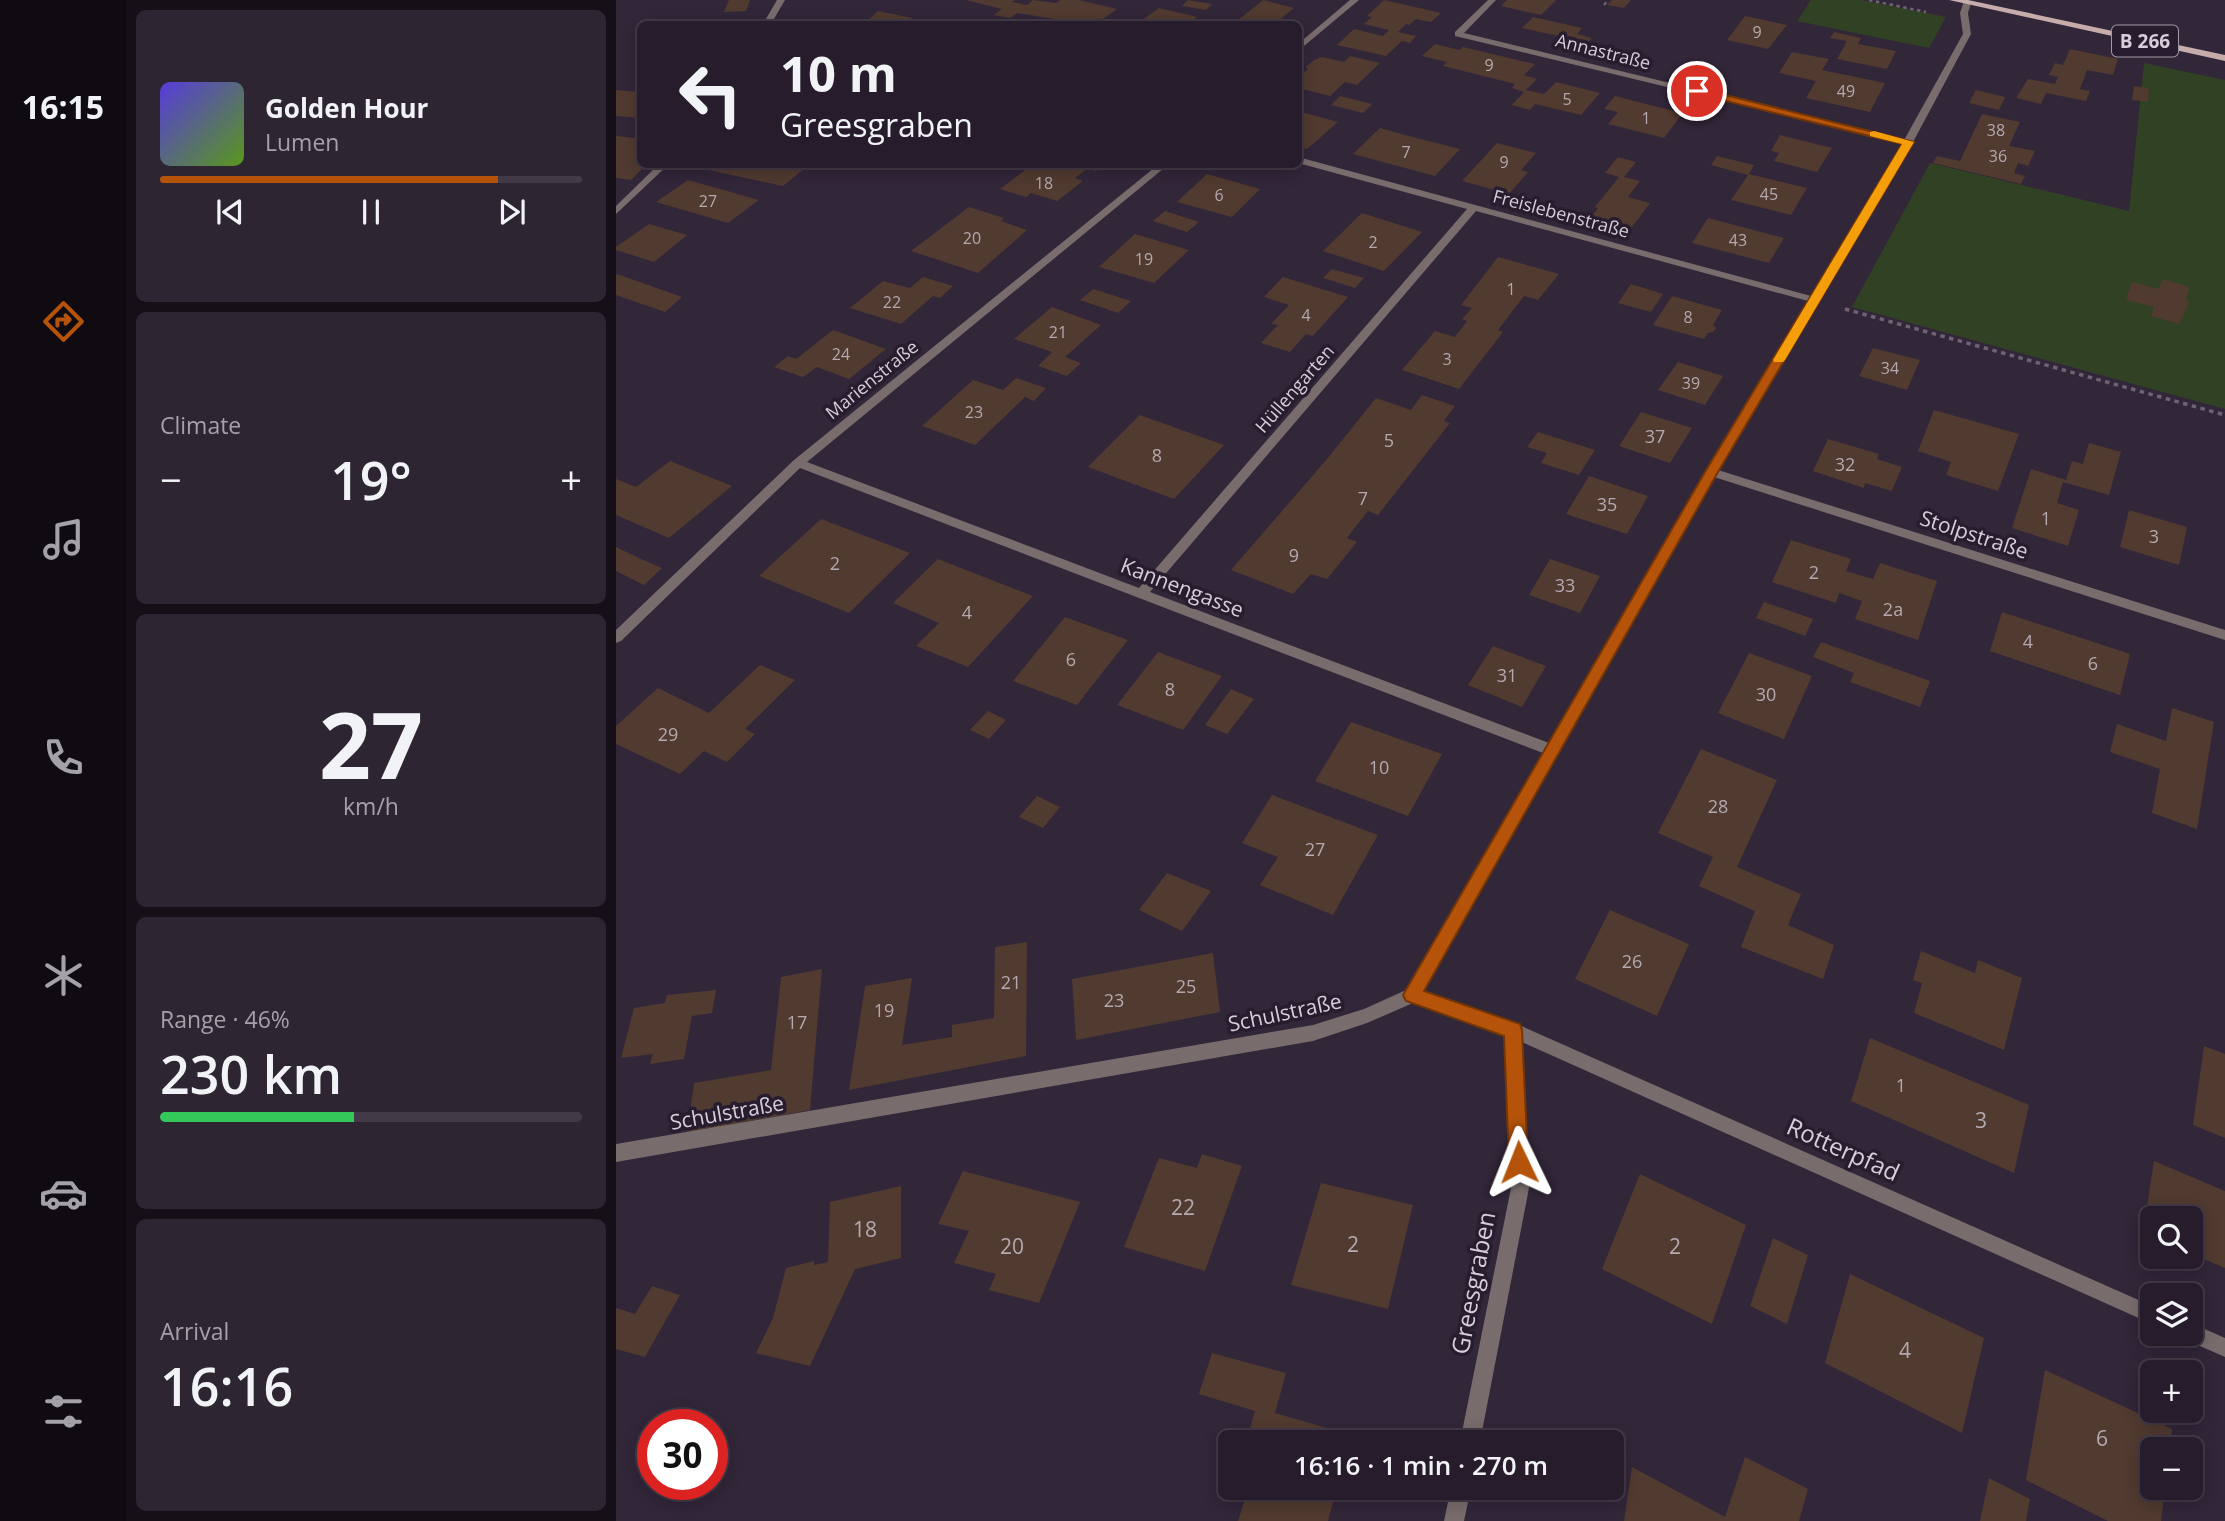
<!DOCTYPE html>
<meta charset="utf-8">
<style>
:root{--surface:#261c2b;--page:#2e2533;--text:#f1f3f6;--muted:#a4a1a9;--line:#423a47;--accent:#b45309}
body{margin:0;font-family:"Open Sans",sans-serif;background:var(--page);color:var(--text);height:100vh;display:flex;flex-direction:column;font-size:26px;white-space:nowrap}
*{box-sizing:border-box;margin:0}
p{font-size:23px;color:var(--muted)}
.icon{flex:none;width:38px;height:38px;fill:none;stroke:currentColor;stroke-width:2;stroke-linecap:round;stroke-linejoin:round}
.map{position:relative;flex:1;overflow:hidden}
.details{display:flex;flex-direction:column;gap:10px;padding:10px;background:#150f18;width:490px}
.details>*{flex:none}
.banner{position:absolute;left:21px;top:21px;width:665px;height:147px;border-radius:10px;box-shadow:0 4px 18px #0003,0 0 0 2px var(--line);background:#261c2b;color:var(--text);overflow:hidden}
.controls{position:absolute;left:1524px;top:1206px;display:grid;gap:14px}
.controls a{display:grid;place-items:center;width:63px;height:63px;border-radius:10px;background:var(--surface);box-shadow:0 4px 18px #0003,0 0 0 2px var(--line);font-size:35px}
.speed{position:absolute;left:21px;top:1409px;display:flex;gap:14px;font-size:35px;font-weight:700;text-align:center}
.speed>*{display:grid;place-content:center;width:91px;height:91px;border-radius:50%;background:var(--surface);box-shadow:0 4px 18px #0003,0 0 0 2px var(--line);line-height:1}
.speed .limit{border:10px solid #d22;background:#fff;color:#111}
.pin{position:absolute;display:grid;place-items:center;width:60px;height:60px;color:#fff;margin:-30px;border:4px solid #fff;border-radius:50%;box-shadow:0 2px 7px #0007}
.me{position:absolute;width:77px;margin:-38px;rotate:358deg;stroke-linejoin:round;filter:drop-shadow(0 0 5px #0008)}
.turn{display:flex;align-items:center;gap:24px;height:147px;padding:0 28px;font-size:32px}
.turn .icon{width:91px;height:91px;stroke-width:2.5}
.turn b{display:block;font-size:49px;line-height:60px}
.big{font-size:52px;font-weight:600;line-height:1.1}
.details .tile{flex:1;display:flex;flex-direction:column;justify-content:center;gap:10px;min-width:0;padding:0 24px;border-radius:10px;background:var(--page)}
.details .dial{align-items:center;gap:0}
.dial b{font-size:91px;line-height:1}
.song{display:flex;align-items:center;gap:21px}
.cover{width:84px;height:84px;border-radius:10px;background:linear-gradient(135deg,hsl(250 70% 55%),hsl(90 70% 35%))}
.played{height:7px;border-radius:4px;background:linear-gradient(90deg,var(--accent) 80%,var(--line) 80%)}
.keys{display:flex;justify-content:space-around;direction:ltr}
.heat{display:flex;justify-content:space-between;align-items:center;font-size:38px;direction:ltr}
.charge{height:10px;border-radius:5px;background:linear-gradient(90deg,#34c759 46%,var(--line) 0)}
.trip{position:absolute;left:602px;top:1430px;width:406px;height:70px;border-radius:10px;background:var(--surface);box-shadow:0 4px 18px #0003,0 0 0 2px var(--line);font-weight:600;line-height:70px;text-align:center}
main{display:flex;flex:1;min-height:0}
.menu{display:flex;flex-direction:column;width:126px;justify-content:space-around;align-items:center;background:#0f0b11;color:var(--muted)}
.menu .icon{width:49px;height:49px}
.menu .selected{color:var(--accent)}
.menu b{font-size:32px;color:var(--text)}
.map>svg:first-child{display:block}
</style>
<main>
<nav class="menu">
<b>16:15</b>
<svg class="icon selected" aria-label="directions" viewBox="0 0 24 24"><path d="M12 3l9 9-9 9-9-9zM9 14v-3h6M13 9l2 2-2 2"/></svg>
<svg class="icon" aria-label="music" viewBox="0 0 24 24"><path d="M9 18V5l10-2v13"/><circle cx="6" cy="18" r="3"/><circle cx="16" cy="16" r="3"/></svg>
<svg class="icon" aria-label="phone" viewBox="0 0 24 24"><path d="M5 4h4l2 5-3 2q2 4 5 5l2-3 5 2v4C11 20 4 13 5 4z"/></svg>
<svg class="icon" aria-label="climate" viewBox="0 0 24 24"><path d="M12 3v18M4 7l16 10M4 17L20 7"/></svg>
<svg class="icon" aria-label="car" viewBox="0 0 24 24"><path d="M5 17H2v-5l4-1 3-4h7l3 4 3 1v5h-3M9 17h6M6 11h13"/><circle cx="7" cy="17" r="2"/><circle cx="17" cy="17" r="2"/></svg>
<svg class="icon" aria-label="filters" viewBox="0 0 24 24"><path d="M4 7h16M4 17h16"/><circle cx="9" cy="7" r="2"/><circle cx="15" cy="17" r="2"/></svg>
</nav>
<section class="details">
<div class="tile">
<div class="song"><i class="cover"></i><div><b>Golden Hour</b><p>Lumen</p></div></div>
<div class="played"></div>
<div class="keys"><svg class="icon" aria-label="previous" viewBox="0 0 24 24"><path d="M18 5L8 12l10 7zM5 5v14"/></svg><svg class="icon" aria-label="pause" viewBox="0 0 24 24"><path d="M8 5v14M16 5v14"/></svg><svg class="icon" aria-label="next" viewBox="0 0 24 24"><path d="M6 5l10 7-10 7zM19 5v14"/></svg></div>
</div>
<div class="tile"><p>Climate</p>
<div class="heat"><a>−</a><b class="big">19°</b><a>+</a></div>
</div>
<div class="tile dial"><b>27</b><p>km/h</p></div>
<div class="tile"><p>Range · 46%</p><b class="big">230 km</b><div class="charge"></div></div>
<div class="tile"><p>Arrival</p><b class="big">16:16</b></div>
</section>
<div class="map">
<svg width="1609" height="1521" viewBox="0 0 1609 1521">
<rect width="100%" height="100%" fill="#322639"/>
<path fill="#314224" d="M1195,0H1246L1330,17L1313,48L1181,21Z
M1528,63L1609,80V409L1236,307L1314,163L1513,211Z"/>
<path fill="#513a30" d="M113,0H134L130,11L108,12Z
M350,0H399L396,2L411,5L417,0L440,3L444,0H463L501,9L480,24H438L445,20L401,13L394,18L378,15L386,9Z
M572,0L596,4L590,10L566,6Z
M647,0L678,8L663,20L667,21L664,24H634L621,21Z
M768,0L825,13L815,22L800,19L793,25L790,24L782,32L800,36L794,43L786,41L770,56L721,45L738,29L767,36L773,30L748,24L756,17L751,16Z
M891,0H940L925,15L885,6Z
M996,0H1015L1008,8L991,5Z
M543,8L581,17L572,24H521Z
M262,11L296,18L290,24H248Z
M1129,16L1171,25L1152,49L1111,40Z
M917,17L966,28L961,34L976,38L965,49L950,46L956,39L906,28Z
M1218,32L1245,38L1242,44L1280,51L1271,69L1221,59L1231,41L1214,38Z
M819,44L843,50L847,47L919,64L908,75L921,79L908,92L896,88L899,84L827,66L831,62L806,56Z
M1454,49L1502,59L1497,75L1471,70L1464,89L1474,91L1470,101L1430,93L1425,104L1400,98L1412,79L1439,84L1442,77L1433,75L1439,63L1447,65Z
M1176,52L1213,59L1206,70L1269,83L1254,112L1190,98L1200,81L1163,73Z
M734,56L764,63L741,85L729,82L714,96L682,88V70L689,72L692,69L690,67L698,60L706,57L728,62Z
M940,82L984,93L965,115L919,104L914,110L896,105L910,90L928,94Z
M1518,86L1533,88L1532,102L1516,100Z
M0,90L24,92V118L0,116Z
M1360,90L1389,97L1383,110L1353,103Z
M724,96L756,104L747,113L715,105Z
M999,96L1042,107L1067,113L1048,138L992,124L1002,112L988,109Z
M682,111L722,122L691,149L682,147Z
M1366,114L1404,122L1393,146L1419,151L1412,166L1402,163L1398,173L1409,176L1405,184L1317,163L1321,156L1344,161Z
M764,128L789,135L844,149L819,176L737,154Z
M24,133V164H31L15,180L0,178V136L19,138Z
M1164,135L1216,148L1201,172L1158,161L1163,153L1155,151Z
M881,143L920,153L905,170L912,172L893,194L846,181Z
M1101,156L1138,165L1133,174L1191,188L1175,215L1115,200L1132,175L1095,165Z
M1002,157L1020,162L1008,177L1024,181L1012,197L1034,203L1016,227L976,216L982,208L979,207L1003,177L989,173Z
M82,164H194L167,186L79,167Z
M437,164H488L480,171L472,168L459,178L467,181L441,201L415,193L410,197L384,189L416,165L430,170Z
M591,174L644,189L616,217L561,202Z
M72,180L143,200L112,223L40,202Z
M353,207L388,218L385,221L411,230L362,273L295,251Z
M549,211L583,222L571,232L537,221Z
M746,213L806,232L768,271L707,251Z
M1092,218L1168,238L1153,263L1076,243Z
M33,224L71,235L38,262L0,250V247Z
M519,234L573,250L538,283L483,267Z
M882,257L943,274L922,300L908,296L882,330L887,332L843,389L786,370L819,331L839,337L851,321L846,319L856,308L845,305Z
M716,269L748,278L739,288L707,278Z
M0,274L4,275L66,297L49,312L0,295Z
M307,277L337,286L324,298L317,296L285,324L234,308L267,281L294,288Z
M667,277L732,297L697,336L690,334L674,352L645,343L662,325L655,324L673,305L648,297Z
M1546,279L1573,287L1570,300L1573,302L1563,324L1535,316L1538,307L1510,300L1516,282L1543,289Z
M1015,284L1047,294L1035,312L1002,303Z
M477,289L515,301L502,313L464,300Z
M1056,296L1106,310L1097,325L1100,328L1097,332L1092,333L1088,339L1037,325Z
M436,307L485,325L449,357L465,363L451,376L422,366L436,352L398,339Z
M217,330L270,349L233,379L201,367L187,377L158,367L172,356L180,359Z
M1257,348L1304,360L1291,390L1243,376Z
M1062,362L1107,376L1089,405L1042,390Z
M400,378L430,388L418,401L409,397L359,445L306,426L357,380L387,390Z
M806,395L839,406L828,421L834,423L762,515L752,511L741,525L731,538L741,542L711,579L695,574L677,594L615,570L711,459L760,398L795,410Z
M1318,410L1403,434L1382,491L1330,475L1335,462L1302,451Z
M1025,412L1076,428L1054,463L1003,446Z
M524,415L608,445L558,499L472,467Z
M922,432L979,450L963,475L925,463L931,453L911,447Z
M1212,439L1263,454L1261,459L1286,467L1276,491L1249,483L1248,488L1197,471Z
M1473,443L1505,452L1493,495L1447,482L1441,503L1463,510L1452,546L1396,528L1415,469L1450,480L1456,461L1467,464Z
M54,461L116,486L53,538L0,515V479L20,487Z
M973,476L1032,496L1011,534L950,514Z
M1513,510L1571,527L1563,565L1504,547Z
M205,519L294,553L233,613L143,576Z
M1175,540L1235,559L1230,571L1257,579L1264,563L1321,581L1302,640L1239,619L1246,601L1223,593L1220,603L1156,582Z
M0,547L25,559L46,568L28,585L0,571Z
M322,559L417,596L352,667L300,646L323,623L277,603Z
M934,559L984,576L964,613L913,595Z
M1148,602L1197,619L1189,636L1140,618Z
M1386,612L1514,654L1504,695L1374,651Z
M449,617L512,640L461,705L397,681Z
M1205,642L1314,681L1304,707L1234,682L1238,673L1197,657Z
M877,646L930,666L906,707L852,685Z
M542,652L606,676L567,730L501,705Z
M1133,653L1196,676L1168,739L1102,713Z
M144,665L179,680L129,729L139,734L111,762L88,751L64,774L0,744V726L42,688L93,713Z
M615,689L638,699L611,734L589,725Z
M1556,708L1598,722L1581,829L1536,813L1544,769L1494,752L1501,724L1550,741Z
M372,711L390,720L373,739L354,730Z
M735,722L826,754L792,816L699,781Z
M1085,749L1161,780L1121,867L1185,894L1172,925L1218,945L1207,979L1125,947L1139,911L1083,886L1097,857L1042,833Z
M656,795L762,835L717,915L644,885L662,857L626,843Z
M421,796L444,807L427,828L403,817Z
M551,873L595,891L566,931L523,910Z
M994,910L1073,944L1041,1016L959,979Z
M411,942L410,1056L233,1090L249,986L296,978L286,1045L336,1037V1025L378,1018L379,947Z
M1305,951L1359,973L1362,960L1406,978L1388,1050L1298,1013L1306,983L1297,980Z
M597,953L604,1012L460,1040L456,979Z
M206,969L194,1110L71,1133L78,1083L155,1070L165,977Z
M100,990L96,1013L76,1016L68,1059L34,1064L37,1054L5,1058L18,1008L49,1003L51,995Z
M1254,1038L1413,1105L1398,1173L1235,1101Z
M1588,1046L1609,1054V1138L1577,1125Z
M586,1154L626,1166L589,1271L508,1247L543,1158L581,1168Z
M1538,1161L1609,1191V1268L1575,1254V1218H1536V1237L1527,1233Z
M347,1171L464,1202L423,1303L373,1290L380,1274L338,1263L353,1231L322,1224Z
M1024,1174L1130,1225L1096,1324L986,1269Z
M705,1183L797,1205L772,1309L675,1285Z
M285,1186V1258L239,1269L194,1366L140,1353L157,1318L170,1268L198,1261V1265L212,1262L214,1202Z
M1157,1238L1192,1255L1171,1324L1134,1306Z
M1234,1274L1368,1338L1346,1433L1209,1363Z
M36,1286L64,1295L29,1357L0,1349V1308L19,1314Z
M596,1353L670,1373L659,1413L735,1435L733,1442H630L639,1411L583,1394Z
M1429,1370L1556,1429L1553,1449H1536V1488H1549L1545,1521H1492L1410,1480Z
M1129,1457L1192,1489L1183,1521H1008L1016,1467L1109,1517Z
M1373,1478L1414,1499L1410,1521H1364Z
M617,1488H721L712,1521H622L631,1493Z"/>
<g fill="none" stroke-linecap="round" stroke-linejoin="round">
<path stroke="#6e6374" stroke-width="2.5" stroke-dasharray="3.5 3.5" stroke-linecap="butt" d="M1253,0L1310,12
M988,5L992,0"/>
<path stroke="#6e6374" stroke-width="3.5" stroke-dasharray="4.5 4.5" stroke-linecap="butt" d="M1229,309L1609,415"/>
<path fill="#796c6c" fill-rule="evenodd" d="M872,0H880L848,33L1297,142L1292,145L839,36V32Z"/>
<path fill="#796c6c" fill-rule="evenodd" d="M161,0H169L155,24H147Z
M734,0H743L682,51V44Z
M1348,1L1355,3L1352,13L1355,34L1297,142L1102,470L1609,630V640L1098,477L807,991L903,1025L1536,1306V1324L906,1042L913,1188L864,1442H844L895,1188L889,1035L797,1003L751,1023L697,1041L0,1162V1144L697,1025L748,1009L790,990L927,753L184,468L5,641L0,643V630L178,460L543,164H553L191,462L523,588L851,209L682,163V157L1195,296L1287,142L1347,34L1344,13ZM860,211L1192,301L1089,472L933,743L534,592Z
M43,164H53L0,214V206Z
M1575,1323L1609,1338V1357L1568,1339L1566,1334H1575Z
M835,1488H855L848,1521H828Z"/>
<path fill="#c7acac" fill-rule="evenodd" d="M1333,0H1352L1609,55V61Z"/>
</g>
<path fill="#b45309" stroke="#753606" stroke-width="2" d="M1081,88L1298,142L1102,472L808,991L904,1024L906,1030L912,1162L910,1169L903,1172L896,1169L893,1162L888,1036L790,1001L787,995L1089,472L1286,144L1077,93L1076,91Z"/>
<path fill="#f59e0b" d="M1258,131L1298,142L1169,360L1167,362H1158L1157,360L1286,144L1254,136V132Z"/>
<g text-anchor="middle" stroke-width="7" stroke-linejoin="round" paint-order="stroke">
<g font-size="16" fill="#b5a9b0">
<text x="1141" y="38">9</text>
<text x="873" y="71">9</text>
<text x="1230" y="97">49</text>
<text x="951" y="105">5</text>
<text x="1030" y="124">1</text>
<text x="1380" y="136">38</text>
<text x="790" y="158">7</text>
<text x="1382" y="162">36</text>
<text x="888" y="168">9</text>
<text x="428" y="189">18</text>
<text x="1153" y="200">45</text>
<text x="603" y="201">6</text>
<text x="92" y="207">27</text>
<text x="356" y="244">20</text>
<text x="1122" y="246">43</text>
<text x="757" y="248">2</text>
<text x="528" y="265">19</text>
<text x="895" y="295">1</text>
<text x="276" y="308">22</text>
<text x="690" y="321">4</text>
<text x="1072" y="323">8</text>
<text x="442" y="338">21</text>
<text x="225" y="360">24</text>
<text x="831" y="365">3</text>
<text x="1274" y="374">34</text>
<text x="1075" y="389">39</text>
<text x="358" y="418">23</text>
</g>
<g font-size="18" fill="#d6ceda" stroke="#281d2f">
<text transform="translate(987 52) rotate(14)" y="6">Annastraße</text>
<text transform="translate(945 214) rotate(15)" y="6">Freislebenstraße</text>
<text transform="translate(256 380) rotate(-39)" y="6">Marienstraße</text>
<text transform="translate(679 389) rotate(-49)" y="6">Hüllengarten</text>
</g>
<g font-size="18" fill="#b5a9b0">
<text x="1039" y="443">37</text>
<text x="773" y="447">5</text>
<text x="541" y="462">8</text>
<text x="1229" y="471">32</text>
<text x="747" y="505">7</text>
<text x="991" y="511">35</text>
<text x="1430" y="525">1</text>
<text x="1538" y="543">3</text>
<text x="678" y="562">9</text>
<text x="219" y="570">2</text>
<text x="1198" y="579">2</text>
<text x="949" y="592">33</text>
<text x="1277" y="616">2a</text>
<text x="351" y="619">4</text>
<text x="1412" y="648">4</text>
<text x="455" y="666">6</text>
<text x="1477" y="670">6</text>
<text x="891" y="682">31</text>
<text x="554" y="696">8</text>
<text x="1150" y="701">30</text>
<text x="52" y="741">29</text>
<text x="763" y="774">10</text>
<text x="1102" y="813">28</text>
<text x="699" y="856">27</text>
<text x="1016" y="968">26</text>
<text x="395" y="989">21</text>
<text x="570" y="993">25</text>
<text x="498" y="1007">23</text>
<text x="268" y="1017">19</text>
<text x="181" y="1029">17</text>
<text x="1285" y="1092">1</text>
</g>
<rect fill="#281d2f" stroke="#a299a7" stroke-width="2" x="1496" y="25.5" width="66" height="31" rx="5"/>
<g font-size="19" font-weight="bold" fill="#d6ceda">
<text x="1529" y="48">B 266</text>
</g>
<g font-size="21" fill="#d6ceda" stroke="#281d2f">
<text transform="translate(1358 535) rotate(18)" y="7">Stolpstraße</text>
<text transform="translate(566 588) rotate(21)" y="7">Kannengasse</text>
<text transform="translate(669 1013) rotate(-12)" y="7">Schulstraße</text>
<text transform="translate(111 1113) rotate(-10)" y="7">Schulstraße</text>
</g>
<g font-size="21" fill="#b5a9b0">
<text x="1365" y="1128">3</text>
<text x="567" y="1215">22</text>
<text x="249" y="1237">18</text>
<text x="737" y="1252">2</text>
<text x="396" y="1254">20</text>
<text x="1059" y="1254">2</text>
<text x="1289" y="1358">4</text>
<text x="1486" y="1446">6</text>
</g>
<g font-size="24" fill="#d6ceda" stroke="#281d2f">
<text transform="translate(1227 1150) rotate(24)" y="8">Rotterpfad</text>
<text transform="translate(858 1283) rotate(-79)" y="8">Greesgraben</text>
</g>
</g>
</svg>
<div class="controls">
<a><svg class="icon" aria-label="search" viewBox="0 0 24 24"><circle cx="10" cy="10" r="6"/><path d="M15 15l6 6"/></svg></a>
<a><svg class="icon" aria-label="layers" viewBox="0 0 24 24"><path d="M12 4l9 5-9 5-9-5zM3 14l9 5 9-5"/></svg></a>
<a>+</a>
<a>−</a>
</div>
<div class="speed"><div class="limit">30</div></div>
<div class="pin" style="left:1081px;top:91px;background:#d93025"><svg class="icon" aria-label="arrive" viewBox="0 0 24 24"><path d="M6 21V4h12l-3 4 3 4H6"/></svg></div>
<svg class="me" style="left:903px;top:1162px" viewBox="-20 -20 40 40"><path d="M0-17L14 15 0 8-14 15z" fill="#b45309" stroke="#fff" stroke-width="4"/></svg>
<div class="trip">16:16 · 1 min · 270 m</div>
<div class="banner">
<div class="turn"><svg class="icon" aria-label="left" viewBox="0 0 24 24"><path d="M17 20v-9H6M10 6l-5 5 5 5"/></svg><div><b>10 m</b>Greesgraben</div></div>
</div>
</div>
</main>
